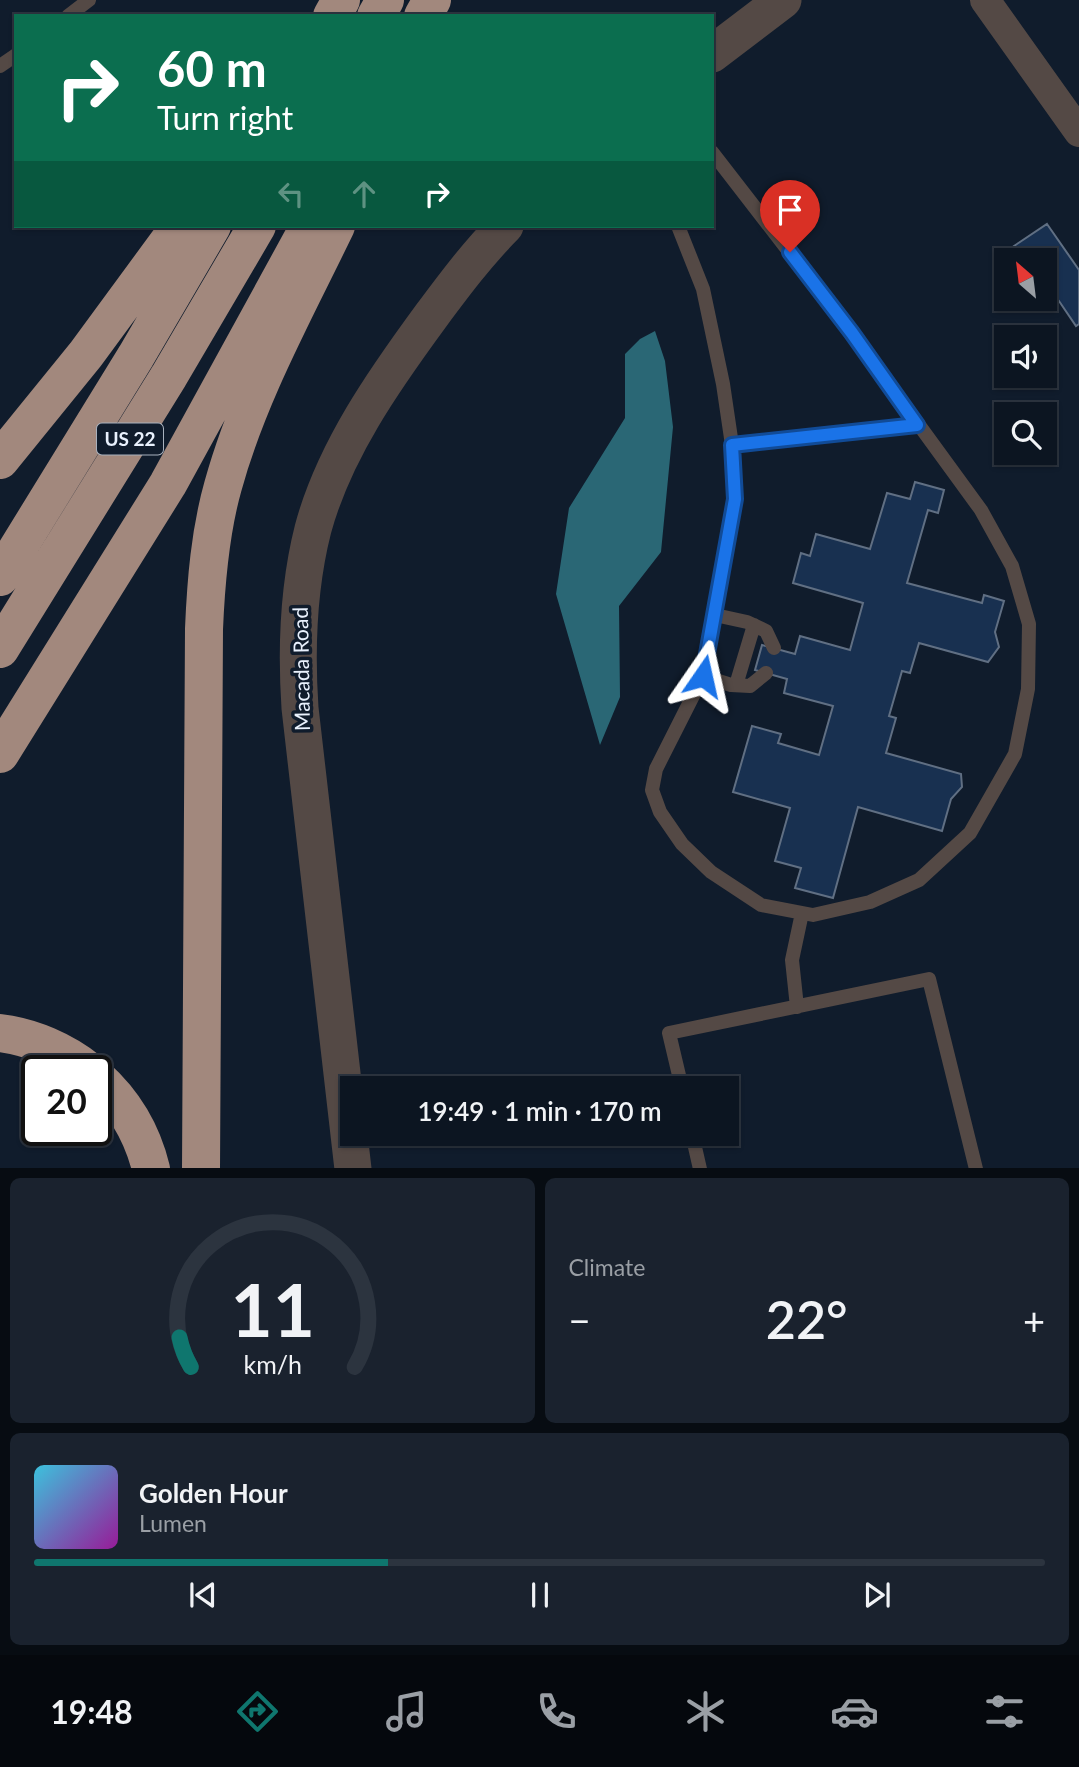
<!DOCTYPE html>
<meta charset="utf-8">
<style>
:root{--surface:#0c1521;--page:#1a222e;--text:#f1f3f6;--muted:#9a9fa5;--line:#2c343f;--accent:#0f766e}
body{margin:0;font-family:Lato,sans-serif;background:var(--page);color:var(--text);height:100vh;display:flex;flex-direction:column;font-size:26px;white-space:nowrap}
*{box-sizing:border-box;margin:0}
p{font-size:23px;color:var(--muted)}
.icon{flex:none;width:38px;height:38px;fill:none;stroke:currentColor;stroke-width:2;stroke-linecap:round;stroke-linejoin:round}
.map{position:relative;height:1168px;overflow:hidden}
.details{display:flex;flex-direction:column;gap:10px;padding:10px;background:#070c12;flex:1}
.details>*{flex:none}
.banner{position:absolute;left:14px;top:14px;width:700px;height:214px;border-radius:0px;box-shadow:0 2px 5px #0004,0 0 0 2px var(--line);background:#0b6e4f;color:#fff;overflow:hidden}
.needle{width:46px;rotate:332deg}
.controls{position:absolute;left:994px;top:248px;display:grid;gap:14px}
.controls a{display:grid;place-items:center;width:63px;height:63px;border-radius:0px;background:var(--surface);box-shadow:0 2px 5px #0004,0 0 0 2px var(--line);font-size:35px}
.speed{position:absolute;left:21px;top:1055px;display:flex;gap:14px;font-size:35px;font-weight:700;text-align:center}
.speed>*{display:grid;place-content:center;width:91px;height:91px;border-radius:50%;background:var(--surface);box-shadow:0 2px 5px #0004,0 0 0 2px var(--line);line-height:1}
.speed .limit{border:4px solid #111;border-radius:10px;background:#fff;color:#111}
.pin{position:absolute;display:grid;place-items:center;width:60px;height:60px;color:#fff;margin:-72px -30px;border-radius:50% 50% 50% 0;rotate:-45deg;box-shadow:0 0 7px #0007}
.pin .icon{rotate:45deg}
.me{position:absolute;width:77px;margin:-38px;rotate:11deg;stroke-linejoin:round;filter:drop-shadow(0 0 5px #0008)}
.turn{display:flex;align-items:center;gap:24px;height:147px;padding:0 28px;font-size:32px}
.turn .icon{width:91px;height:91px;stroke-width:2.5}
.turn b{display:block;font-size:49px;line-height:60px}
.lanes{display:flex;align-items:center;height:66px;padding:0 28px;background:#0003;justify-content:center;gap:35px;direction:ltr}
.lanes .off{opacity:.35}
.big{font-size:52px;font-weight:600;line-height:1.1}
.details .card{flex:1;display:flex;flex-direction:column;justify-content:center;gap:10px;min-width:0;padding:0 24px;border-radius:10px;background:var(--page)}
.details .dial{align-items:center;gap:0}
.dial svg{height:182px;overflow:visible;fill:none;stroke:var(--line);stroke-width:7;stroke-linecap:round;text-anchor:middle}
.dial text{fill:var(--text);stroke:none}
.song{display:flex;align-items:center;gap:21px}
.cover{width:84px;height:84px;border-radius:10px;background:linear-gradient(135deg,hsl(190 70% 55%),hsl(300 70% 35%))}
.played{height:7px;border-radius:4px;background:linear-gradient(90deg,var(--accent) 35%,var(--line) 35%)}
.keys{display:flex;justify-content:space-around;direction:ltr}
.heat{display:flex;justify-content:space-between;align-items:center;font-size:38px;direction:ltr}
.details .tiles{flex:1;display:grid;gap:10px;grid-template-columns:1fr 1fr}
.card:last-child{grid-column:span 2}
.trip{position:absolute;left:340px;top:1076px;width:399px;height:70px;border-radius:0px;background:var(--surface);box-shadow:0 2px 5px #0004,0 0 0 2px var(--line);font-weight:600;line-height:70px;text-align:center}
.dock{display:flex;height:112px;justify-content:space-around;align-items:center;background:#05080d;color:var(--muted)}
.dock .icon{width:49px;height:49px}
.dock .selected{color:var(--accent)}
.dock b{font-size:32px;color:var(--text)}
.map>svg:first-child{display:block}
</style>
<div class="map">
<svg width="1079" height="1169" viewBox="0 0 1079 1169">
<rect width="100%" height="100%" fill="#101c2c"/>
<path fill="#2a6775" d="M655,331L665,361L673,427L661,552L619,606L620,697L600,745L556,594L569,508L625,418V354L640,339Z"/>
<path fill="#183050" stroke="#606f83" stroke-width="2" d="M1047,224L1079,270V324L1076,326L1059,301L1054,304L1045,290V261H1024L1014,246Z
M915,482L944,490L938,513L928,510L907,583L982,603L984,595L1004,601L995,632L999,647L988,662L919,643L910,673L902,671L889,716L896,718L886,753L961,774L962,787L951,799L942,831L858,807L833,898L795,888L801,868L775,861L790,808L733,792L752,726L781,734L778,743L819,755L833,706L784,693L787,679L755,670L762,645L795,654L800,636L850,650L863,603L793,583L801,553L810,556L816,534L870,549L887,493L910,499Z"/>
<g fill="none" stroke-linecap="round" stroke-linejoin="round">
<path stroke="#544945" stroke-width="14" d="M68,16L89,0
M0,66L16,55
M678,226L703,289L723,384L732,445L735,499L703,676L656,769L652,790L660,812L682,844L711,872L761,905L813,915L870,902L919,880L970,833L1015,754L1028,689L1029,624L1012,566L981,510L852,333L712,152
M732,445L917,425
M715,615L747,622L766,631L774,648
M703,676L731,685L750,686L766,673
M736,685L754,625
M797,1007L792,960L802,913
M682,1088L669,1033L929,979L976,1169
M692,1134L700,1169"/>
<path stroke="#544945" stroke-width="30" d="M985,0L1079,132"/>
<path stroke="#544945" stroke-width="37" d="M712,54L783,0
M353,1169L300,708C296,648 298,588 313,529C334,451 384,380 431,316C454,285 478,253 505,226"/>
<path stroke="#a2887d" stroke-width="38" d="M332,16L341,0
M376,16L385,0
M423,16L432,0
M0,460L86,354L180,226
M0,577L136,356L212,226
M0,649L169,376L257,226
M0,754L168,484L305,234
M0,1033C32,1037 64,1051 89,1071
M96,1077C124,1102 142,1132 151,1169
M201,1169L204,629C206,581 210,532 223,486C248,395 295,311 336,226"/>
</g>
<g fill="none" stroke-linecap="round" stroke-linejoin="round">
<defs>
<path id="route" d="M703,676L735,499L732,445L917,425L852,333L790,252"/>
</defs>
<use href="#route" stroke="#114b97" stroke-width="18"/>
<use href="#route" stroke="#1a73e8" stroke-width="12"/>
</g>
<g text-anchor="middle" stroke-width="7" stroke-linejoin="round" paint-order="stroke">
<rect fill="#101c2c" stroke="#a8b1be" stroke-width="2" x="97" y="423.5" width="66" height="31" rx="5"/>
<g font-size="19" font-weight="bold" fill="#e9f1fd">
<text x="130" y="446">US 22</text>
</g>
<g font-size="21" fill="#e9f1fd" stroke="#101c2c">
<text transform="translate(302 669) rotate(-91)" y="7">Macada Road</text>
</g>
</g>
</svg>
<div class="controls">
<a><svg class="needle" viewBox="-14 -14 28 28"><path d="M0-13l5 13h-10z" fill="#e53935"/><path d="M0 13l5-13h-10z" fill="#9a9fa5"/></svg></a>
<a><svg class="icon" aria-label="sound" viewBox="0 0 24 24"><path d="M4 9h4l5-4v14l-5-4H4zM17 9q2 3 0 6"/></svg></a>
<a><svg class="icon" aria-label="search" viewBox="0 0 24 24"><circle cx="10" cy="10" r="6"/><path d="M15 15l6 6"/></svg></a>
</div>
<div class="speed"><div class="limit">20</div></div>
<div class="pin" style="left:790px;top:252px;background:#d93025"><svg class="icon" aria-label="arrive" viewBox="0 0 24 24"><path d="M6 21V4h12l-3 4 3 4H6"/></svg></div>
<svg class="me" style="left:703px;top:676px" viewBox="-20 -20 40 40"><path d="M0-17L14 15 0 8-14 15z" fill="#1a73e8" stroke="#fff" stroke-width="4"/></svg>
<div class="trip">19:49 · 1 min · 170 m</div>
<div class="banner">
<div class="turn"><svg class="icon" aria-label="right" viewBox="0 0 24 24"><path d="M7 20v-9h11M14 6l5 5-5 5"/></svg><div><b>60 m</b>Turn right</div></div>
<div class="lanes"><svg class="icon off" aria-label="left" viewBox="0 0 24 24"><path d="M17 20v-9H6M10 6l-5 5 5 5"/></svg><svg class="icon off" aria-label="ahead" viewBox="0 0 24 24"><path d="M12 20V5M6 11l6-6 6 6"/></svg><svg class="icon" aria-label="right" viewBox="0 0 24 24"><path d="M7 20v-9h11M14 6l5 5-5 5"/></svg></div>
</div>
</div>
<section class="details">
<div class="tiles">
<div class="card dial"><svg viewBox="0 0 100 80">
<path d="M14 69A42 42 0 1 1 86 69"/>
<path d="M14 69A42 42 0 0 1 9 56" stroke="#0f766e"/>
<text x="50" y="56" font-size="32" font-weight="700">11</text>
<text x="50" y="72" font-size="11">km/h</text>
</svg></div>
<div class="card"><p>Climate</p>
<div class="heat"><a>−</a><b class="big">22°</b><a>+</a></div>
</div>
<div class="card">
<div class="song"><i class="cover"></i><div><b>Golden Hour</b><p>Lumen</p></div></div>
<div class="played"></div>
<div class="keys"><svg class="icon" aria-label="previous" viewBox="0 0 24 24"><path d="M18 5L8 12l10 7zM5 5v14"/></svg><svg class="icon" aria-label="pause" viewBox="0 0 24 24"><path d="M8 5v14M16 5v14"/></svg><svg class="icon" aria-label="next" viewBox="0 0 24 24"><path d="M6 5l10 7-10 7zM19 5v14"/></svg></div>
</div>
</div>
</section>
<nav class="dock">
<b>19:48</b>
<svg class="icon selected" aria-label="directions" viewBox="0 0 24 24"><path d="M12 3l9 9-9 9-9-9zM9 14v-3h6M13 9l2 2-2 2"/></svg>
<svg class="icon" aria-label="music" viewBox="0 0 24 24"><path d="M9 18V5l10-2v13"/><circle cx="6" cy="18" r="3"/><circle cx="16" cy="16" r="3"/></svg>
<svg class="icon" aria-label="phone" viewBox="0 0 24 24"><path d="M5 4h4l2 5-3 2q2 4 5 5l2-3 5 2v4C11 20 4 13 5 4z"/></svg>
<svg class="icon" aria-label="climate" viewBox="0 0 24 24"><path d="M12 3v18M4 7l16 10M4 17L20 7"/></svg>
<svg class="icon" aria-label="car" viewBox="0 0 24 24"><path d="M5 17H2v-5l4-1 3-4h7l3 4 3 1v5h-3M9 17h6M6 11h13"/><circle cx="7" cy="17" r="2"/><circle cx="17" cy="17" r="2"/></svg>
<svg class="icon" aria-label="filters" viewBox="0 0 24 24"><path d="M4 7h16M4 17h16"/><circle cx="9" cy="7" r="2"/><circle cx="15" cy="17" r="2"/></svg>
</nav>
